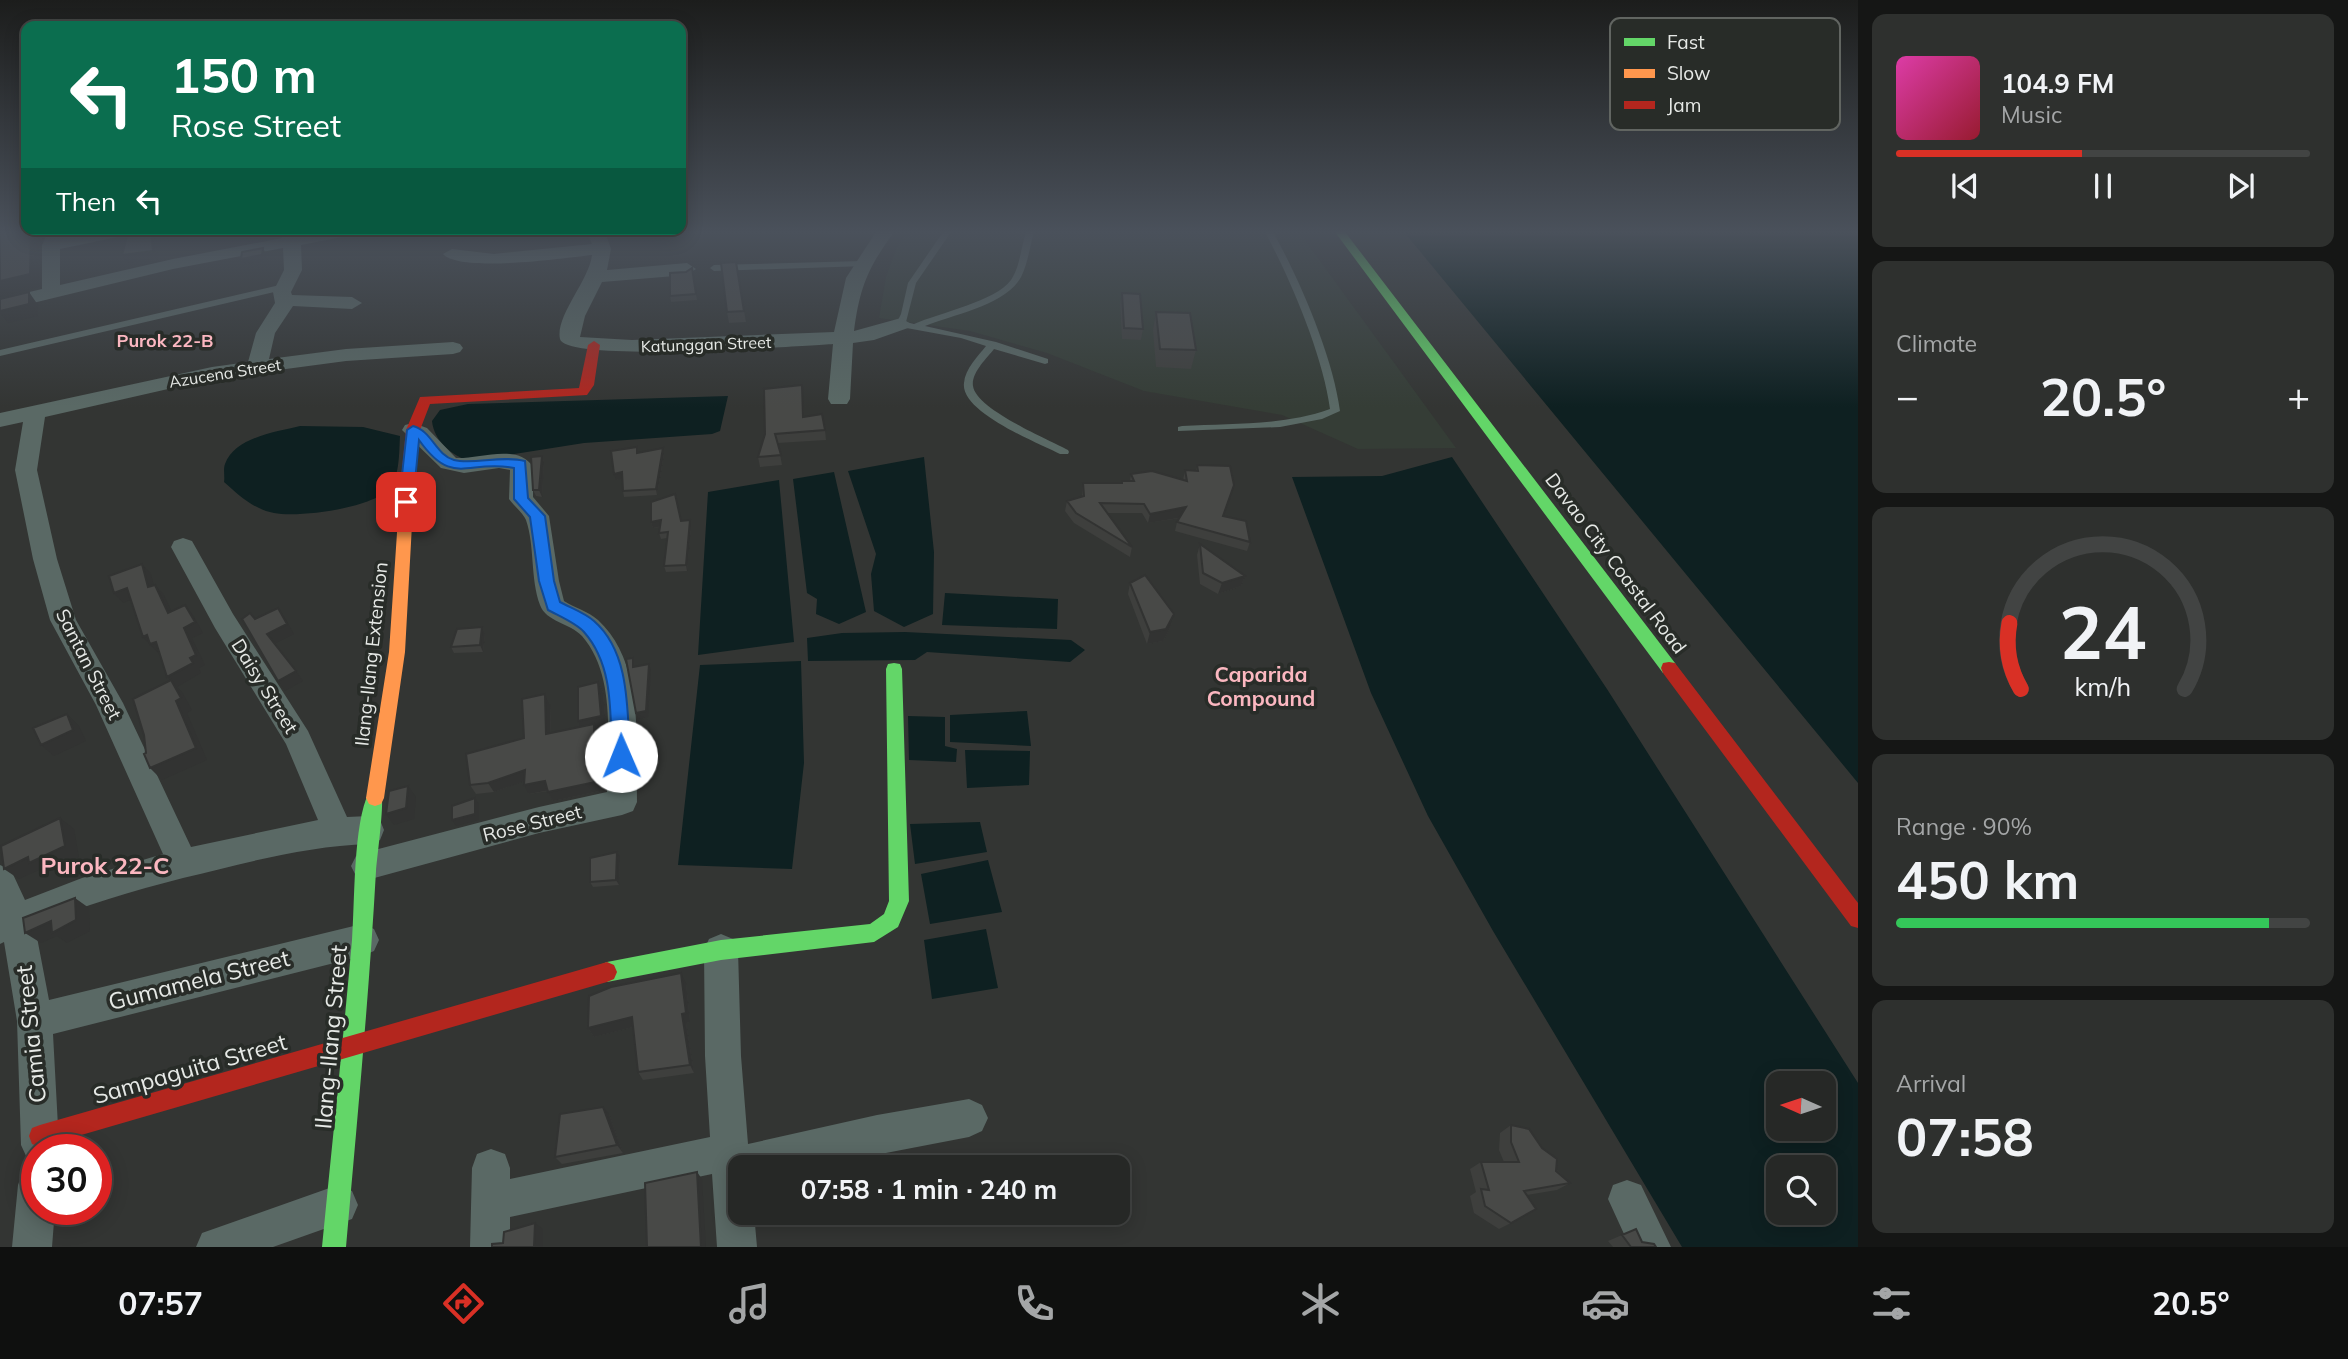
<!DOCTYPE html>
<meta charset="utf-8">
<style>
:root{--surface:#262826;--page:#2e302e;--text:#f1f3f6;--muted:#a4a6a7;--line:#424443;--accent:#d93025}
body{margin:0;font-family:Mulish,sans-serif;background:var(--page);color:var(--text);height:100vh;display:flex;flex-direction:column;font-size:26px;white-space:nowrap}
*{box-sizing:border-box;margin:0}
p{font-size:23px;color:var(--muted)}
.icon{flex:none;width:38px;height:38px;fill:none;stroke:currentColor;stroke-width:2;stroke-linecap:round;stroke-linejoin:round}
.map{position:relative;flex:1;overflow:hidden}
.side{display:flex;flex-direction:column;gap:14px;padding:14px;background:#151615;width:490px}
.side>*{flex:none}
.guide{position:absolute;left:21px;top:21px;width:665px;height:214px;border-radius:14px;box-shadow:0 4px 18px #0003,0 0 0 2px var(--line);background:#0b6e4f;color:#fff;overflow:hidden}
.needle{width:46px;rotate:273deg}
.fabs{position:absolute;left:1766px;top:1071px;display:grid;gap:14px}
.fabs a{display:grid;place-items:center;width:70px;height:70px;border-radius:14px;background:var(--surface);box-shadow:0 4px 18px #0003,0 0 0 2px var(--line);font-size:35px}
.speed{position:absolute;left:21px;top:1134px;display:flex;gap:14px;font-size:35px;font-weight:700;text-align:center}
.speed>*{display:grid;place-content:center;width:91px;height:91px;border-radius:50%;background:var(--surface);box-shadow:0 4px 18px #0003,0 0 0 2px var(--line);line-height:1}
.speed .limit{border:10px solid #d22;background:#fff;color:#111}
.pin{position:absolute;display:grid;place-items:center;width:60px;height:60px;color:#fff;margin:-30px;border-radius:14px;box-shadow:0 4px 10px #0006}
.me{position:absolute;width:77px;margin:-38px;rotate:359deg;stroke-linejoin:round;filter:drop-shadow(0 0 5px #0008)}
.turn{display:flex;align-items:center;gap:24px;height:147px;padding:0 35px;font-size:32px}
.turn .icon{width:91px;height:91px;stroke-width:2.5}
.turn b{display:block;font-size:49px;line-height:60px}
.then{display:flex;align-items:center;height:66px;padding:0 35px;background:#0003;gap:14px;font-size:26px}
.big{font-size:52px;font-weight:700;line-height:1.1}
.side .card{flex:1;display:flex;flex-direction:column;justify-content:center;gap:10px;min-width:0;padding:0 24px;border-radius:14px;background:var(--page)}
.side .dial{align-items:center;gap:0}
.dial svg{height:182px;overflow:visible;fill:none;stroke:var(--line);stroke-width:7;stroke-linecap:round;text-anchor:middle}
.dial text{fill:var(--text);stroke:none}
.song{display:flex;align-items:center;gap:21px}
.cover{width:84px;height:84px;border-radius:10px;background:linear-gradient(135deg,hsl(320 70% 55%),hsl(350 70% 35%))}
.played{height:7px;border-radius:4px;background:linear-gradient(90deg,var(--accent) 45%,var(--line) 45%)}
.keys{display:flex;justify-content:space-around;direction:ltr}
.heat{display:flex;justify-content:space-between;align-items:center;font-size:38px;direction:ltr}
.charge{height:10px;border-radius:5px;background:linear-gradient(90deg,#34c759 90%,var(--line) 0)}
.trip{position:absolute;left:728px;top:1155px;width:402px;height:70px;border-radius:14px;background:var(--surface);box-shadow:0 4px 18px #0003,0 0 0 2px var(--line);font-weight:700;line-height:70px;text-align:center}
.tabs{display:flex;height:112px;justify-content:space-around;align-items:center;background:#0f100f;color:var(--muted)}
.tabs .icon{width:49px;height:49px}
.tabs .on{color:var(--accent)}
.tabs b{font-size:32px;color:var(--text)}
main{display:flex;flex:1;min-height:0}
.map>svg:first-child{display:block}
</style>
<main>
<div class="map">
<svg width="1858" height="1247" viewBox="0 0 1858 1247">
<rect width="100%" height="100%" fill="#333533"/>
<path fill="#353d36" d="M908,232H1299L1456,448L1358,449L1282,415L1144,391L1047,353L970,331L879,318L886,277L897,247Z"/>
<path fill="#0e2021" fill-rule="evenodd" d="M1404,232H1858V783Z
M728,396L720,431L712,434L584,443L470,461C452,456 434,441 432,421L440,410L468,404Z
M300,426L363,427L400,436C399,453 400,476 389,489C372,508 299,518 274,513C253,509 240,496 224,482C225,477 223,469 225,464C235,437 276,432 300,426Z
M924,457L934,552L933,614L904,627L874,611L871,574L876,554L848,471Z
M1452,457L1607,689L1858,1083V1247H1682L1493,931L1428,816L1371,693L1292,477L1382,476ZM1778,1083H1824V1129H1778ZM1778,1167H1824V1213H1778Z
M834,472L866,612L839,624L816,614L817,599L807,593L793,479Z
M779,480L794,642L698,655L708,492Z
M945,593L1058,599L1057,629L942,625Z
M905,632L1071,640L1085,650L1070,662L927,652L915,660L808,661L807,638L842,633Z
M801,661L804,763L792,869L678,865L700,665Z
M1027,711L1031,746L950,742V715Z
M908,716L945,717V746L957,749L956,762L909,760Z
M965,750L1030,751L1029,785L967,788Z
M980,822L987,852L915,864L910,824Z
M988,860L1002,912L930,924L921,874Z
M986,929L998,988L932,999L924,940Z"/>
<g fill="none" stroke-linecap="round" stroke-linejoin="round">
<path fill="#5a6965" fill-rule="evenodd" d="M943,232H951L916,283L906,322L914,324C939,313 996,301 1011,280C1020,267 1021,247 1026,232H1034C1030,246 1028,262 1022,275C1008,305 954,314 925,326L996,342L1048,359V363L1045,364L994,349C987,358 971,373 973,386C976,409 1047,439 1068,450L1069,452L1068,454H1060C1038,443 960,412 964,383C965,369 978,356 986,346L961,338L901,327L896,324L901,314L908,283Z
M1265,232H1273C1300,280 1333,357 1340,411L1322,419L1280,427L1178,431V427L1182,426C1231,423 1283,426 1330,409C1323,356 1291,280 1265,232Z
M862,261L865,262V266L714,271L710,268L714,265Z
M284,284L287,285V289L0,356V350Z"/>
<path fill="#5a6965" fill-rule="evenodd" d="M48,232H66L63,237L90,232H125L122,236L60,249V285L173,259L282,238V232H300V234L350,232L347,236L301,245L302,270L291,292L292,295L352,297L362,303L352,309L293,306L275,333L269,359L346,349L453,342L460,344L463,348L460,352L453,354L346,361L212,379L45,417L37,470L57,559L76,620L123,703L191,847L318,820L286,744L215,628L171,547L174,541L183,538L192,541L233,614L308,731L347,817L369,816L380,820L384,830L380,840L369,844C306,846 245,863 183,878C133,891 82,905 35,927L49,1000L362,924L374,929L379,940L374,951L362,956L53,1034L59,1145L57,1150H37V1163L27,1158L21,1145L17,1021L4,942L0,944V865L11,870L25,900L82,878L163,854L96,705L50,620L33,559L15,470L23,422L0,427V413L212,367L248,362L256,333L275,303L273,292L284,270L283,248L173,269L0,311V299L42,289V245Z
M587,232H605L611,249L607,270L687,263L696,269L687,275L602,282L585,316L580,337L632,340L834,332L846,278L876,232H894C868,268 860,286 854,331L901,318L911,324L908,328L874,340L853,343L850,399L847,404H831L828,399L833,344C801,346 565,363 560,339C555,316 589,281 592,255C565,258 460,273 443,254L452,249L494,254L592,244Z
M413,423L427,428L456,458C479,459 518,443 533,467V497L549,516L559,581L564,601C575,608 588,611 598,620C645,663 636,744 637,802L633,811L622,815L539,833L367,880L356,876L351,866L356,856L367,852L539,807L607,792C607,743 617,676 582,636C570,623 546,622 540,605C530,578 535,546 526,520C523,513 514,506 509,499L510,470L499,468L464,473L441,468L402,430L405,425Z
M721,934L733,939L738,950L741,1056L748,1144L877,1115L969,1099L982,1105L988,1118L982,1131L969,1137L813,1167H740V1213H754L757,1247H717L712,1174L510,1217V1247H470L472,1168L477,1154L491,1149L505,1154L510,1168V1179L710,1137L705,1056L704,950L709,939Z
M37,1166V1209H55L52,1247H12L18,1185L23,1171Z
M1627,1180L1641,1185L1671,1247H1630L1608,1199L1613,1185Z
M338,1185L352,1191L358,1205L352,1219L273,1247H196L202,1233Z"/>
<path fill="#63d668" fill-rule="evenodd" d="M1335,232H1345L1675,663L1677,668L1675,673H1663Z
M894,663L900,664L902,669L909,901L898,927L874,942L721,960L607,982L600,979L597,972L600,965L607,962L721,940L870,924L884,914L889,901L886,669L888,664Z
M375,790L381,792C385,800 377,857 376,871C369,996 357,1122 346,1247H322C332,1145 343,1042 352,940C355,902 353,824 369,792Z"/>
<path fill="#ff974d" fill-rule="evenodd" d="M407,483L414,488L405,652L384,798L381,804L375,806L369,804L366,798L389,652L400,488Z"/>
<path fill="#b3261e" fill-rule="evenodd" d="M594,341L600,345L594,385L587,395L430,404L420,430L414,488L412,491H402L400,488L406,430L420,397L579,388L588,345Z
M1669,662L1675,663L1858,903V928L1851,926L1663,673L1661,668L1663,663Z
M607,962L614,965L617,972L614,979L607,982L40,1147L32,1144L29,1136L32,1128L40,1125Z"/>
</g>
<path fill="#3e3f3d" d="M736,262L746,322L729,323L727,312Z
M692,268L697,300L671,302L670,296L686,272Z
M1122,293L1143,329L1141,340L1122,339L1120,304Z
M1156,312L1196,350L1191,369L1156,367L1153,330Z
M802,385L804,417L825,430L826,440L778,443L782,465L760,467L758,457Z
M663,448L664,454L657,495L624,497L623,491L622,478L616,480L639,453Z
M542,456L544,462L542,497L536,496L533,490Z
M1197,465L1231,495L1223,516L1250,542L1247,551L1175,531L1177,522L1180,518L1148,523L1142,513H1107L1132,547L1130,557L1074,523L1065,511L1067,501L1082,497L1083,483H1121L1122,481H1130L1131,474L1183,480L1185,470L1196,471Z
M681,521L691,526L687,571L666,572L664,566L667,538L661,539L659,533L660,527L653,528L651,522Z
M1200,544L1245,576L1241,586L1218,594L1200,584L1197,555Z
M1130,583L1174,614L1171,626L1163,641L1147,644L1128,594Z
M482,627L485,633L483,652L454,653L451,647Z
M598,682L603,693L606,727L596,730L598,733V755L605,764L604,790L553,801L548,791L529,794L524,781L494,792L476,794L470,785L524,738L545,694L550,704L551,733L580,727Z
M620,857L619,885L593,887L590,882Z
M686,983L690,1022L686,1023L694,1073L643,1080L638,1072L633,1027L594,1037L588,1028Z
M609,1114L623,1153L562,1164L555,1157Z
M1511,1125L1570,1183L1557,1190L1527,1195L1511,1223L1499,1229L1474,1213L1470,1196L1476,1192L1470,1169L1481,1162H1504L1499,1150L1500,1133Z
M1636,1229L1642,1242L1656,1247H1613L1608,1241Z"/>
<path fill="#323332" d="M31,232H45L40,244L39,287L0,297V281Z
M151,232H155L158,258L127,263L122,255Z
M243,232H271L267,233V238L248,242Z
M263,248L266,254L265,261L244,265L241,259Z
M29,292L38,305V316L8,323L0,313V311Z
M663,448L664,454L657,495L656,489Z
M542,456L544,462L542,497L539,490Z
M622,472L624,478L616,480L614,474Z
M1186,507L1184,517L1148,523L1150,514Z
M661,520L662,526L653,528L651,522Z
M690,520L691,526L687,571L686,565Z
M142,564L151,574L157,598L148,587Z
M1245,576L1241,586L1218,594L1222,583Z
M155,585L164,595L177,623L168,613Z
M127,588L135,598L123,603L114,593Z
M185,605L193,615L203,633L192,638L205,665L199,668L201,673L177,687L182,692L192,710L187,713L207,760L162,780L150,768L176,701L173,683L167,677L184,628Z
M278,608L285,618L294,634L274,644L267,634Z
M1174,614L1171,626L1163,641L1147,644L1150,632Z
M482,627L485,633L483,652L480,645Z
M147,635L156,642L164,652L159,654L143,637Z
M649,664L651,670L648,717L638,719L636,713Z
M296,671L303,681L285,691L278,681Z
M598,682L603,693L606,727L596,730L598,733L599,765L578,721Z
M545,694L550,704L551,743L546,734Z
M67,714L79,726L86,741L54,756L41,745Z
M601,755L605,764L604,790L553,801L548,792Z
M525,770L530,779L494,792L488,783Z
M545,781L550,790L529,794L524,785Z
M408,786L416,797L414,819L394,825L386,814Z
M475,798L479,804V820L456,826L452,820Z
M60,818L74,829L79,857L44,874L39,870L19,879L4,869Z
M617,852L620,857L619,885L616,880Z
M75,898L89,908L90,931L67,943L57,936L41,943L25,933L51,921Z
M681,973L686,983L690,1022L686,1023L694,1073L690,1065L682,1014Z
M632,1017L637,1026L594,1037L588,1028Z
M603,1107L609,1114L623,1153L617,1145Z
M697,1172L702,1179L706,1247H701Z
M535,1223L543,1229V1247H534Z"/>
<path fill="#484947" stroke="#323332" stroke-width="2" d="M0,232H31L30,274L0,281Z
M128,232H151L153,251L122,255Z
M263,248L262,255L241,259L242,252Z
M736,262L744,311L727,312L721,263Z
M692,268L696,294L670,296V273L686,272Z
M29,292V304L0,311V299Z
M1122,293L1140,294L1143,329L1124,328Z
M1156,312L1190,313L1196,350L1160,349Z
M802,385L803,417L822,414L825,430L775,434L781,455L758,457L765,434L764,389Z
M637,447V453L663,448L656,489L623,491L622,472L614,474L611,451Z
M542,456L539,490H533L531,457Z
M1197,465L1230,466L1234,485L1223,516L1246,521L1250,542L1177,522L1186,507L1150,514L1144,504L1100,503L1132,547L1076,513L1067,501L1084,496L1083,483H1122V481H1134L1131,474L1152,471L1187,481L1185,470L1198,471Z
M675,494L681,521L690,520L686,565L664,566L668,532L659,533L661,520L651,522V502Z
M1200,544L1245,576L1222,583L1203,573Z
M142,564L148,587L155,585L168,613L185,605L195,622L184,628L196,655L190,658L193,663L167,677L156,642L150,644L147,635L143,637L127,588L114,593L109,576Z
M1145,575L1174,614L1166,629L1150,632L1130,583Z
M278,608L287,624L267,634L296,671L278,681L242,619L250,613L255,619Z
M482,627L480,645L451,647L457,629Z
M633,658V667L649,664L646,711L636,713L626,659Z
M171,680L181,698L176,701L196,748L150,768L144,754L146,753L144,735L133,699Z
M598,682L601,716L578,721V687Z
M545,694L546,734L594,724L595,756L601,755L600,781L548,792L545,781L524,785L525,770L488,783L470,785L466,754L524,738L522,699Z
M67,714L73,730L41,745L33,728Z
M408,786L406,808L386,814L389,791Z
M475,798V814L452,820V806Z
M60,818L65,846L29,863L28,857L4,869L1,846Z
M617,852L616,880L590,882V858Z
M75,898L76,920L52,933L51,921L25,933L23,918Z
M681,973L686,1013L682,1014L690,1065L638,1072L632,1017L588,1028L589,996L611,987Z
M603,1107L617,1145L555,1157L560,1114Z
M1511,1125L1529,1129L1542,1148L1557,1159L1556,1171L1570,1183L1524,1191L1536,1209L1511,1223L1485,1206L1481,1189L1489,1190L1481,1162H1519L1511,1142Z
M697,1172L701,1247H647L645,1183Z
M535,1223L534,1247H492V1244L503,1243L504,1232Z
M1636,1229L1642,1242L1654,1244L1656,1247H1631L1622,1235Z"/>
<linearGradient id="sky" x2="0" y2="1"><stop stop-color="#1c1d1c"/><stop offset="0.57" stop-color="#4a515b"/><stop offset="1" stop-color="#4a515b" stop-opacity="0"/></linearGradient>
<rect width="1858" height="407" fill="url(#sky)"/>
<path fill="#1a73e8" stroke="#114b97" stroke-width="2" d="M413,426C432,431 436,455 454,460C473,465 501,455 525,461L528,498L545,516L554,581L560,602C571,608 585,613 594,621C631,653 627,713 630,756L627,761L621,764L615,761L612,756C610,714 614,666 584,632C576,623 559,616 548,610L539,581L530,517L514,499V468C467,459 453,488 419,440L413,502L411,506H401L399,502L407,430Z"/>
<g text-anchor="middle" stroke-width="7" stroke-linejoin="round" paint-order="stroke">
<g font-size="16" fill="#e6e9e6" stroke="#282c28">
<text transform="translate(706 344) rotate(-2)" y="6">Katunggan Street</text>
<text transform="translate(225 373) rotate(-9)" y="6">Azucena Street</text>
</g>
<g font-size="18" font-weight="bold" fill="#fbb7c0" stroke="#282c28">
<text x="165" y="347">Purok 22-B</text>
</g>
<g font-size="19" fill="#e6e9e6" stroke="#282c28">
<text transform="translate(1616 563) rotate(53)" y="7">Davao City Coastal Road</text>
<text transform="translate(371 654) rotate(-84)" y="7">Ilang-Ilang Extension</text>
<text transform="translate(89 664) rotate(63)" y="7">Santan Street</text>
<text transform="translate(265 686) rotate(58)" y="7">Daisy Street</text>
<text transform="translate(532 823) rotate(-14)" y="7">Rose Street</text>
</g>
<g font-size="21" font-weight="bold" fill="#fbb7c0" stroke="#282c28">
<text x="1261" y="682">Caparida<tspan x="1261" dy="24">Compound</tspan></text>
</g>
<g font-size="23" fill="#e6e9e6" stroke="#282c28">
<text transform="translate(199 980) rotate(-14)" y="8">Gumamela Street</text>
<text transform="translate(31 1034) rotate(-96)" y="8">Camia Street</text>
<text transform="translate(331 1037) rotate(-85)" y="8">Ilang-Ilang Street</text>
<text transform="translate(190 1069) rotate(-16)" y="8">Sampaguita Street</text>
</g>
<g font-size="24" font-weight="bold" fill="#fbb7c0" stroke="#282c28">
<text x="105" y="874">Purok 22-C</text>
</g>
</g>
<rect x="1610" y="18" width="230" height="112" rx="10" fill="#282c28" stroke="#616561" stroke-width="2"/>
<rect x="1624" y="38" width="31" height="8" fill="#63d668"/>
<rect x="1624" y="69" width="31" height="9" fill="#ff974d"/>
<rect x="1624" y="101" width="31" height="8" fill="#b3261e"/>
<g font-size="19" fill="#e6e9e6">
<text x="1667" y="49">Fast</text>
<text x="1667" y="80">Slow</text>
<text x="1667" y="112">Jam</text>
</g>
</svg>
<div class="fabs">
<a><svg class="needle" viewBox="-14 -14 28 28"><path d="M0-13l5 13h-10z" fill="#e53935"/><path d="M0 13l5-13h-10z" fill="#a4a6a7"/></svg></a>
<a><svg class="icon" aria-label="search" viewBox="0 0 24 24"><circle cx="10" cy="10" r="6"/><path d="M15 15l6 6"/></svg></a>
</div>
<div class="speed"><div class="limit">30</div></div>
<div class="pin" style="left:406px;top:502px;background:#d93025"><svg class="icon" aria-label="arrive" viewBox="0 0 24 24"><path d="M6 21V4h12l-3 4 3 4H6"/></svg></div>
<svg class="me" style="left:621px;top:756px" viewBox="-20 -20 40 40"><circle r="19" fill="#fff"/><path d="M0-13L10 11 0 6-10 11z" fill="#1a73e8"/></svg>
<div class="trip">07:58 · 1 min · 240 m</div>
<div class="guide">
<div class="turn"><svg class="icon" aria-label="left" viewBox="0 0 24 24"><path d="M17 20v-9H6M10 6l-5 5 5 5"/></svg><div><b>150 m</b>Rose Street</div></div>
<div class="then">Then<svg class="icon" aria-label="left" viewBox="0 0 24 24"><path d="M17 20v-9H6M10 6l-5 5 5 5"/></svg></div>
</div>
</div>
<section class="side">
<div class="card">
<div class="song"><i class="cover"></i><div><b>104.9 FM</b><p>Music</p></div></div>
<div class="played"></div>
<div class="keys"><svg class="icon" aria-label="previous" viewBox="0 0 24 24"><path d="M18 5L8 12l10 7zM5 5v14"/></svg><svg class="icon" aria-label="pause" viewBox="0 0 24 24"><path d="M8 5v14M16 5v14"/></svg><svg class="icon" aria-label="next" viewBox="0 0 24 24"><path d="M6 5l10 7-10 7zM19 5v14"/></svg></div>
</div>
<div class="card"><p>Climate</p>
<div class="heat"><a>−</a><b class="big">20.5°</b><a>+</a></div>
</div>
<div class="card dial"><svg viewBox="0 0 100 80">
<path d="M14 69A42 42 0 1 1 86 69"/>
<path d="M14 69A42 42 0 0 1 9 40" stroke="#d93025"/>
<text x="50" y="56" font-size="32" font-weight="700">24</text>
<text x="50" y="72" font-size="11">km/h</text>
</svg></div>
<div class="card"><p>Range · 90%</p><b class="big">450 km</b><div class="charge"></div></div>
<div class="card"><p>Arrival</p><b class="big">07:58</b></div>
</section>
</main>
<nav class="tabs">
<b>07:57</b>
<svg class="icon on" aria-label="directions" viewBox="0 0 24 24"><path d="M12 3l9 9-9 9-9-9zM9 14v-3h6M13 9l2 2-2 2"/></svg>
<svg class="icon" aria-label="music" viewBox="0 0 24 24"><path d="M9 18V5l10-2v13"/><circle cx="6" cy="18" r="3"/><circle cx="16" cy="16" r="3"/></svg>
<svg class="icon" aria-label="phone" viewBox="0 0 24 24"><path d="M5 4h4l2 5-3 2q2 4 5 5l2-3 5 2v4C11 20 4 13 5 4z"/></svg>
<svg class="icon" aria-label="climate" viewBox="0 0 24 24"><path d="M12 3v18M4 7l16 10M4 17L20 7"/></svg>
<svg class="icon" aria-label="car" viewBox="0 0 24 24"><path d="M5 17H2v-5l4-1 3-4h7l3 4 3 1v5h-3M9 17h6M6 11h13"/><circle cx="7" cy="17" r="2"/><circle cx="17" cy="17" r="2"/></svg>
<svg class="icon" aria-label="filters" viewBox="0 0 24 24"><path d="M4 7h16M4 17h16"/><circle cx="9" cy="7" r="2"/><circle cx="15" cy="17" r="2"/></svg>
<b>20.5°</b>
</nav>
